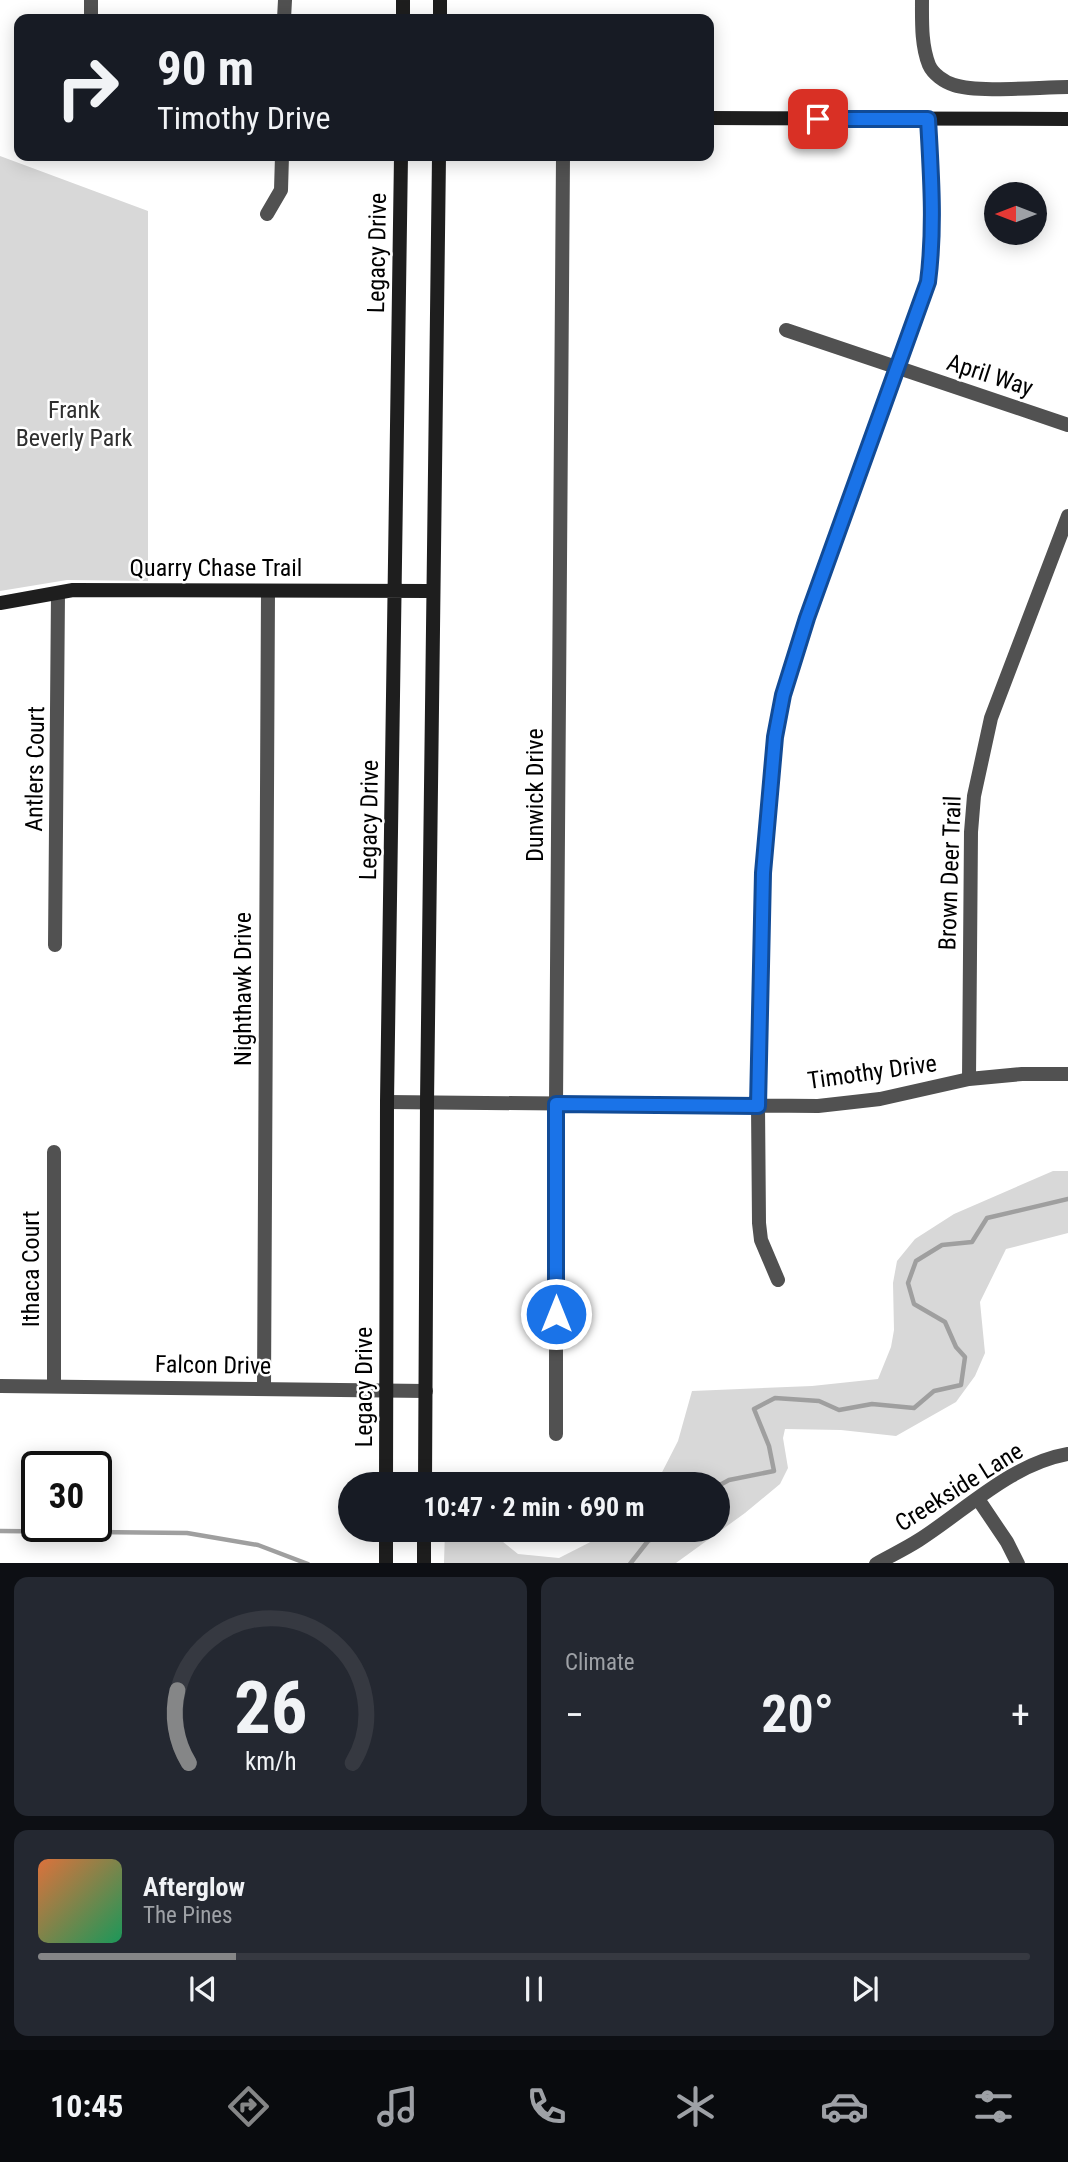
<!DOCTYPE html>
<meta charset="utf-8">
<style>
:root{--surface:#171b24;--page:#242831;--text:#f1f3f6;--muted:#9ea1a6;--line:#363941;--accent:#858687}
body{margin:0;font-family:"Roboto Condensed",sans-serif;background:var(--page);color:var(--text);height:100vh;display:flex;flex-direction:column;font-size:26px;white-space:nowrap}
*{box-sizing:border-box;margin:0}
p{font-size:23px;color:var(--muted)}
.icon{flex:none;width:38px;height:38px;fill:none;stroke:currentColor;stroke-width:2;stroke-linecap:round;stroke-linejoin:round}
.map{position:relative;height:1563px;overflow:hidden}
.panel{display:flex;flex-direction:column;gap:14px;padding:14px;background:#0d0f14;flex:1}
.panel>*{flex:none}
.hud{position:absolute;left:14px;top:14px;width:700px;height:147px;border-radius:14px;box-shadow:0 4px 18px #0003;background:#171b24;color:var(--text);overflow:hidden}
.needle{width:46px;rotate:270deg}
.buttons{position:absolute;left:984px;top:182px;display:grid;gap:14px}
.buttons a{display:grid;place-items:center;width:63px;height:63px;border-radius:50%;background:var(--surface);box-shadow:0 4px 18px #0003;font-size:35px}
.speed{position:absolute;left:21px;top:1451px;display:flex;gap:14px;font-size:35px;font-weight:700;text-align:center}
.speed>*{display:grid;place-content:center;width:91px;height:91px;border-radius:50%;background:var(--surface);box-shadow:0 4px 18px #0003;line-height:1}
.speed .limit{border:4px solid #111;border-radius:10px;background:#fff;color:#111}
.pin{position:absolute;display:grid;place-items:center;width:60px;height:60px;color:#fff;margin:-30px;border-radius:14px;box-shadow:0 4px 10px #0006}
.me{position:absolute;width:77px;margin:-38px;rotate:0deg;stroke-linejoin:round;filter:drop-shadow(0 0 5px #0008)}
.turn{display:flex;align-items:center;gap:24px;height:147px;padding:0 28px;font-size:32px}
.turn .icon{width:91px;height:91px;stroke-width:2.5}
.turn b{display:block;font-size:49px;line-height:60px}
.big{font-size:52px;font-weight:700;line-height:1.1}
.panel .tile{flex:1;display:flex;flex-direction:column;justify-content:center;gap:10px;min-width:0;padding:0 24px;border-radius:14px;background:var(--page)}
.panel .dial{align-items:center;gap:0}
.dial svg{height:182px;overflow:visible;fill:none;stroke:var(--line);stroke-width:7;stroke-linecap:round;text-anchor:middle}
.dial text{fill:var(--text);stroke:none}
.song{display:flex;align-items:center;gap:21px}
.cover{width:84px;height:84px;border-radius:10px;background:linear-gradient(135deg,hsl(20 70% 55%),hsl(150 70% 35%))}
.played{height:7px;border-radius:4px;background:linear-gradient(90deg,var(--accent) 20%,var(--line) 20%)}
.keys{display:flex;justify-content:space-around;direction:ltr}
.heat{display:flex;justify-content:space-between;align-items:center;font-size:38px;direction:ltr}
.panel .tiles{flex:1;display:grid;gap:14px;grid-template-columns:1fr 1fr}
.tile:last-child{grid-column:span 2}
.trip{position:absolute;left:338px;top:1472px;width:392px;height:70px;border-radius:35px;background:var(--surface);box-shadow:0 4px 18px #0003;font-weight:700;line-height:70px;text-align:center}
.tabs{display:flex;height:112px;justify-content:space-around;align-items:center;background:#090b0e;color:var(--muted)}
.tabs .icon{width:49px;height:49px}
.tabs .selected{color:var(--accent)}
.tabs b{font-size:32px;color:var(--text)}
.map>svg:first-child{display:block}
</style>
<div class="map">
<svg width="1068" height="1564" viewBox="0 0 1068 1564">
<rect width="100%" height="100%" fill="#fff"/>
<path fill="#d8d8d8" d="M0,156L148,211V581L67,580L0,591Z
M1053,1171H1068V1233L1006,1249L980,1302L985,1353L975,1376L956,1402L896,1436L841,1430L785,1429L783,1438L788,1468L780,1484L745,1513L676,1563H444L445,1530H488L518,1554L559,1558L614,1530H718V1484H656L678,1441L692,1391L812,1386L878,1379L891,1347L894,1330L893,1283L897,1261L915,1239L954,1214Z"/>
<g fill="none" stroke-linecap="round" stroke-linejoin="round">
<path stroke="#9f9f9f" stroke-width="4.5" d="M718,1486L729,1480L774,1471L769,1446L754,1409L775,1398L819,1401L839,1410L872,1404L914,1408L934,1391L961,1385L965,1357L956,1347L945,1322L914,1304L908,1283L916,1261L942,1245L972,1242L987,1218L1068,1199
M0,1531L187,1533L258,1545L308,1564
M630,1564L648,1541L668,1530"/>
<path stroke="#515151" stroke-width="14" d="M922,0C922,21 921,45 929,65C933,74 944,82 954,85C978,93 1040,87 1068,87
M91,19V0
M284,19L285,0
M267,214L281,190L282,156
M786,330L1068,425
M55,945L58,593
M969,1079L971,832L974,796L991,718L1068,516
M387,1102L818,1106L880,1099L969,1079L1022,1074H1068
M778,1280L761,1240L759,1223L758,1106L763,872L775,737L783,695L807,618L928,282L933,225L928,119
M0,1386L426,1391
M54,1386V1152
M264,1388L268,591
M556,1434V1104L563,156
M978,1499L1007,1542L1018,1564
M876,1564C890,1556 905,1549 919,1540C966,1510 1011,1464 1068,1454"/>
<path stroke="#1e1e1e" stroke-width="14" d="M403,19V0
M440,19V0
M709,118L1068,119
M0,603L73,590L432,591
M386,1484L387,1102L401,156
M425,1484L427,1102L439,156
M386,1530V1564
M424,1564V1530"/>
</g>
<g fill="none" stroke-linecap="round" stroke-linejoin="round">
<defs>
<path id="route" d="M556,1314V1104L758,1106L763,873L775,737L783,695L807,618L928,282C935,227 931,174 928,119H818"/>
</defs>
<use href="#route" stroke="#114b97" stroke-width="18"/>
<use href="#route" stroke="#1a73e8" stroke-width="12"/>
</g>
<g text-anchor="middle" stroke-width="5" stroke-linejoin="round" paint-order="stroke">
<g font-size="24" fill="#000" stroke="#fff">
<text transform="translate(377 253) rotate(-89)" y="8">Legacy Drive</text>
<text transform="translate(990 375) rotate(18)" y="8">April Way</text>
<text x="216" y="576">Quarry Chase Trail</text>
<text transform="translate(35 769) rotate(-89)" y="8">Antlers Court</text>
<text transform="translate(535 795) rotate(-90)" y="8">Dunwick Drive</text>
<text transform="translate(369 820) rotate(-89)" y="8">Legacy Drive</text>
<text transform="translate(950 873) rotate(-88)" y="8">Brown Deer Trail</text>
<text transform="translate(243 989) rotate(-90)" y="8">Nighthawk Drive</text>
<text transform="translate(872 1072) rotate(-8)" y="8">Timothy Drive</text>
<text transform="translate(31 1269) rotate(-90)" y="8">Ithaca Court</text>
<text transform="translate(213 1365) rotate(1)" y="8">Falcon Drive</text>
<text transform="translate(364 1387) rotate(-90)" y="8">Legacy Drive</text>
<text transform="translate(959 1487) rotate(-32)" y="8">Creekside Lane</text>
</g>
<g font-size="24" fill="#2f2f2f" stroke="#fff">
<text x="74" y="418">Frank<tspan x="74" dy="28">Beverly Park</tspan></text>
</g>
</g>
</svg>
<div class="buttons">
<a><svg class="needle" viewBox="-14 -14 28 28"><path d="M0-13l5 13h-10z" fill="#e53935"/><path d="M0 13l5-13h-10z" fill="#9ea1a6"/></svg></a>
</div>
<div class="speed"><div class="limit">30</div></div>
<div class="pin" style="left:818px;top:119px;background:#d93025"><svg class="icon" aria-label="arrive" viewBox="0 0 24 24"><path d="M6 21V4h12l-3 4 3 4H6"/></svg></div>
<svg class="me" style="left:556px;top:1314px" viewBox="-20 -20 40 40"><circle r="17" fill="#1a73e8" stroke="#fff" stroke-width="3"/><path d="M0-11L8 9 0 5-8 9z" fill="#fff"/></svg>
<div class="trip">10:47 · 2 min · 690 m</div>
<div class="hud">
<div class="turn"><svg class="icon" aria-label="right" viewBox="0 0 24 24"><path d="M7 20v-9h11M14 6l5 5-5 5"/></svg><div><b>90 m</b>Timothy Drive</div></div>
</div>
</div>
<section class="panel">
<div class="tiles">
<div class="tile dial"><svg viewBox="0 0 100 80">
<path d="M14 69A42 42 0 1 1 86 69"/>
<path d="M14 69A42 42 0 0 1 9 37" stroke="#858687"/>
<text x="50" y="56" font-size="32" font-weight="700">26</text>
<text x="50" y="72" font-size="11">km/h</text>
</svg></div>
<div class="tile"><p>Climate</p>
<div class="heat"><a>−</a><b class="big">20°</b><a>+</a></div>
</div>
<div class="tile">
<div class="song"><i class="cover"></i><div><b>Afterglow</b><p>The Pines</p></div></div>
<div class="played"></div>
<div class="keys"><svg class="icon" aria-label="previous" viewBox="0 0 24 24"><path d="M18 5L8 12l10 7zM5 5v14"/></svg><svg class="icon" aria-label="pause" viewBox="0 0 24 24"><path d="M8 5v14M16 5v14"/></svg><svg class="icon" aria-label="next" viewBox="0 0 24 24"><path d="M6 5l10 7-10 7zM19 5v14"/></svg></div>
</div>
</div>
</section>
<nav class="tabs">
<b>10:45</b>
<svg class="icon selected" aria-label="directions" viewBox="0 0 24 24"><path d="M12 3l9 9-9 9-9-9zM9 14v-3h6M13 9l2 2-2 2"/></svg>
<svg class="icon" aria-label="music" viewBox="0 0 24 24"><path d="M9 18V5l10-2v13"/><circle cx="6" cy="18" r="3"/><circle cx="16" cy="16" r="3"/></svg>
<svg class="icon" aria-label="phone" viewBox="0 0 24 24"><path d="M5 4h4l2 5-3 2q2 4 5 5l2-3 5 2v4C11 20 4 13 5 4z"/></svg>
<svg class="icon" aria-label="climate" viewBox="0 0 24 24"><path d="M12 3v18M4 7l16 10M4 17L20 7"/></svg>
<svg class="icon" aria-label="car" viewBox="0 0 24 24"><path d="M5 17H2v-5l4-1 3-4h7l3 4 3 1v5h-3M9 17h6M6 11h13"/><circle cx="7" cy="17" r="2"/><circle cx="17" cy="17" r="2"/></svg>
<svg class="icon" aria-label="filters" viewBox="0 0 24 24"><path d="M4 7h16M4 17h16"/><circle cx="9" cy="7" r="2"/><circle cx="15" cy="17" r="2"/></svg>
</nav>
